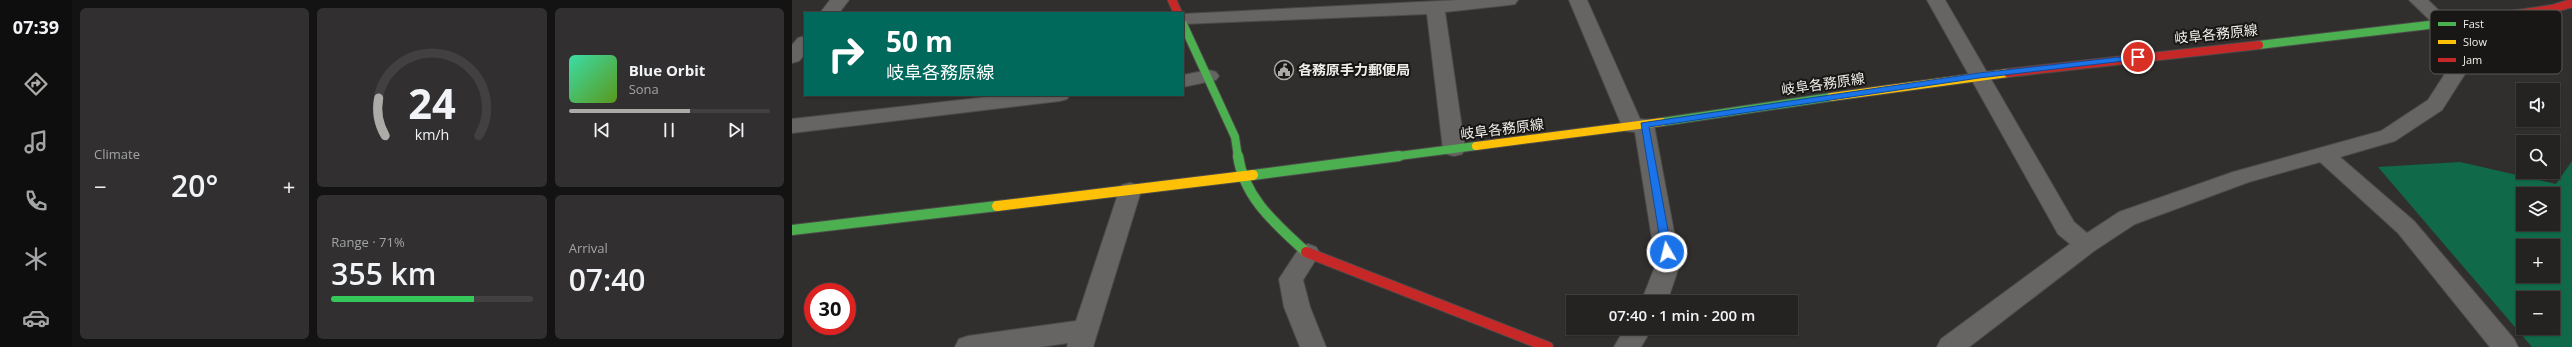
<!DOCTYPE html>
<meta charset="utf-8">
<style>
:root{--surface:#252322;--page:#312f2f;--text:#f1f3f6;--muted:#a3a4a5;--line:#424040;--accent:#adaba8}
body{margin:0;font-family:"Open Sans","Noto Sans JP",sans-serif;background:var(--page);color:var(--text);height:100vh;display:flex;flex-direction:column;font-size:15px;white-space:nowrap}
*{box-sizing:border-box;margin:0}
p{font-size:13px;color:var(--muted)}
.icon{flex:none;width:22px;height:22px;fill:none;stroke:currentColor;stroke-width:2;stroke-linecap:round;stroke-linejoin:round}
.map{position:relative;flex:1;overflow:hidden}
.side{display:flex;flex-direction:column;gap:8px;padding:8px;background:#141313;width:720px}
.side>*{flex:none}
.top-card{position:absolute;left:12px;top:12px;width:380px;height:84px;border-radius:0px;box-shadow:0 1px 3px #0004,0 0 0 1px var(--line);background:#00695c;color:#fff;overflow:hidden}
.buttons{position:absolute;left:1724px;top:83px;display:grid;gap:8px}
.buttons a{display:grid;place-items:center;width:44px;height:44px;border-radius:0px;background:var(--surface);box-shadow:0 1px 3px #0004,0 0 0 1px var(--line);font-size:20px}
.speed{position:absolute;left:12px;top:283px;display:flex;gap:8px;font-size:20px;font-weight:700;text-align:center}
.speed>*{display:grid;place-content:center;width:52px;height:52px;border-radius:50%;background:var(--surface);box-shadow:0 1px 3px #0004,0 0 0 1px var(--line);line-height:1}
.speed .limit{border:6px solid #d22;background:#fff;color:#111}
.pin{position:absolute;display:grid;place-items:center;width:34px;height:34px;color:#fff;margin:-17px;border:2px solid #fff;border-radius:50%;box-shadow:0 1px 4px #0007}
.me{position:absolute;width:44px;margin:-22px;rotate:352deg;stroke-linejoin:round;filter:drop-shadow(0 0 3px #0008)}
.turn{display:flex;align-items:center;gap:14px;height:84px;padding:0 16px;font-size:18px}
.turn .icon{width:52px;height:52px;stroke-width:2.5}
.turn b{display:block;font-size:28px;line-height:34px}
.big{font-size:30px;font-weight:600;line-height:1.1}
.side .tile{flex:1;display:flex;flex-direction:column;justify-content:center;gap:6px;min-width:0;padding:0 14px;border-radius:6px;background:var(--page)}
.side .dial{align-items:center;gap:0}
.dial svg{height:104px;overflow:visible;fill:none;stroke:var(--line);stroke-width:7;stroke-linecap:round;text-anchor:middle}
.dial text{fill:var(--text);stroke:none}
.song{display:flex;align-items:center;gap:12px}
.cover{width:48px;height:48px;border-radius:6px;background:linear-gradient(135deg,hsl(160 70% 55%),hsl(90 70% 35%))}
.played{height:4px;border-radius:2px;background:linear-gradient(90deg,var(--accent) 60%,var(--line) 60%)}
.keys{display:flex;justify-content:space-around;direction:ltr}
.heat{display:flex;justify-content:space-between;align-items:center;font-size:22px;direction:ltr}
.charge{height:6px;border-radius:3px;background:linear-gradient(90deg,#34c759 71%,var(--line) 0)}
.side .tiles{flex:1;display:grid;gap:8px;grid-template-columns:repeat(3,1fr)}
.tile:first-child{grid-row:span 2}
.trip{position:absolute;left:774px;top:295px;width:232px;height:40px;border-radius:0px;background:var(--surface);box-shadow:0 1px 3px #0004,0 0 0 1px var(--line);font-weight:600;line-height:40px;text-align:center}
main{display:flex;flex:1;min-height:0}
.tabs{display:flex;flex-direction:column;width:72px;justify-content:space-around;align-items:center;background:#0f0e0e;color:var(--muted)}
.tabs .icon{width:28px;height:28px}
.tabs .current{color:var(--accent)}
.tabs b{font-size:18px;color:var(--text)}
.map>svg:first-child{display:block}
</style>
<main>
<nav class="tabs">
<b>07:39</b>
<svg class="icon current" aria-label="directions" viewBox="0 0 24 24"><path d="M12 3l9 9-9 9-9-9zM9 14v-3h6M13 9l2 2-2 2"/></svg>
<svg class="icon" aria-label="music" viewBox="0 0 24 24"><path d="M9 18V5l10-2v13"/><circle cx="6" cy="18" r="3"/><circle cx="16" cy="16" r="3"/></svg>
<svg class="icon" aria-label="phone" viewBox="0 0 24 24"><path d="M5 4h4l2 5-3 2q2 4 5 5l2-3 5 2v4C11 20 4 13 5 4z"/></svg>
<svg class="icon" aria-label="climate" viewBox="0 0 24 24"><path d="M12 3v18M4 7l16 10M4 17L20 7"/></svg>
<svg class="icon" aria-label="car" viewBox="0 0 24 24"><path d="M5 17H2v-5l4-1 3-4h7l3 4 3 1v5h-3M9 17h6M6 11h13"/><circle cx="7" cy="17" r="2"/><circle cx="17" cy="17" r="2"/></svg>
</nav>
<section class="side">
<div class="tiles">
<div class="tile"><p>Climate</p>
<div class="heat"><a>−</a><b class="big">20°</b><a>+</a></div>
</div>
<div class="tile dial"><svg viewBox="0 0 100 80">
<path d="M14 69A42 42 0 1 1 86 69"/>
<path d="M14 69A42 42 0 0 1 9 40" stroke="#adaba8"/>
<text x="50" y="56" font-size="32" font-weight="700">24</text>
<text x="50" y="72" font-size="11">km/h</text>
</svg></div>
<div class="tile">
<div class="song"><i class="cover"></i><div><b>Blue Orbit</b><p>Sona</p></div></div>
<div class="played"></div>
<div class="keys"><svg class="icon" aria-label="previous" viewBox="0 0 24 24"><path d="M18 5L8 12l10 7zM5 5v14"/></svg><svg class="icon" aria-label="pause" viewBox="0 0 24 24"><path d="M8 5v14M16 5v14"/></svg><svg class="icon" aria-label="next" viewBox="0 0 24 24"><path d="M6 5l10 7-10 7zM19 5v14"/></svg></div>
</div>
<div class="tile"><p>Range · 71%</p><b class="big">355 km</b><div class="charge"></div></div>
<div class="tile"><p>Arrival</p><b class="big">07:40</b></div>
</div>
</section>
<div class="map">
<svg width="1780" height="347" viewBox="0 0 1780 347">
<rect width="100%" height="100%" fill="#312f2d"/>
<path fill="#106a4a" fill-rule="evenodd" d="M1780,161V347H1740L1586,167L1668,162L1764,184ZM1731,194H1761V224H1731ZM1731,246H1761V276H1731ZM1731,298H1761V328H1731Z"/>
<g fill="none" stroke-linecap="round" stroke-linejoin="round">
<defs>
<path id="street" d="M38,0H57L47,13H28Z
M667,0H726L723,4L717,5L653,12L673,149L670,154L662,156L654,154L651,149L635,14L391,24V14Z
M777,0H795L848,119L859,120L862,125L888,264L875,302H849L864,264L843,132L833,131L830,126Z
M1135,0H1153L1282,222L1295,233L1327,212L1441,172L1589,131L1636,100L1658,66L1645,27L1617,0H1636L1662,25L1678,66L1650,110L1603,141L1548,157L1622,221L1722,339L1726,347H1698L1606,233L1528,162L1457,182L1343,224L1302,251L1177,347H1145L1149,339L1278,244L1266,234Z
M13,36V54L7,61L0,63V45L6,38Z
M417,70L424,72L427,76L424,80L391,87V75Z
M213,95H278L275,99L268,101L0,133V119Z
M338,183L346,185L349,191L301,347H275L276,343L248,347H163L167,339L176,336L284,321L327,191L330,185Z
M516,244L524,247L528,253L511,280L518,307L534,347H508L492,307L487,279L508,247Z
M833,328H860L849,347H822Z"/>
<path id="fast-far1" d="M391,24L443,137L446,157
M1467,45L1705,17
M870,122L1039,97
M599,157L684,146"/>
<path id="fast" d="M446,156C452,198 484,224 514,252
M461,175L607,156
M0,230L205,206"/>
<path id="slow-far1" d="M1039,97L1216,73
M684,146L870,122"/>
<path id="slow" d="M205,206L461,175"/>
<path id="jam-far1" d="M380,0L386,13
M1705,17L1760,9L1780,3
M1216,73L1467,45"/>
<path id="jam" d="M514,252L756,347"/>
</defs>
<use href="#street" stroke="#4c4b49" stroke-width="2"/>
<use href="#fast-far1" stroke="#4c4b49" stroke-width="10"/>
<use href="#fast" stroke="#4c4b49" stroke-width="12"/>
<use href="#slow-far1" stroke="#4c4b49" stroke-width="10"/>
<use href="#slow" stroke="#4c4b49" stroke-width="12"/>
<use href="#jam-far1" stroke="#4c4b49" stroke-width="10"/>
<use href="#jam" stroke="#4c4b49" stroke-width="12"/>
<use href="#street" fill="#676563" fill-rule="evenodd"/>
<use href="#fast-far1" stroke="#4caf50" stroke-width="8"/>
<use href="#fast" stroke="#4caf50" stroke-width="10"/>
<use href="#slow-far1" stroke="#ffc107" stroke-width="8"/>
<use href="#slow" stroke="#ffc107" stroke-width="10"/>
<use href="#jam-far1" stroke="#c62828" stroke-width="8"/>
<use href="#jam" stroke="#c62828" stroke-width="10"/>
</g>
<path fill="#1a73e8" stroke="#114b97" d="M1346,55L1350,57L1349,59L1187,78L857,127L880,252L875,256L870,252L849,123L1187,73Z"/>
<defs>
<symbol id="civic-ring" viewBox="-11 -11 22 22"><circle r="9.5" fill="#191715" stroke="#adaba8" stroke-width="1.5"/><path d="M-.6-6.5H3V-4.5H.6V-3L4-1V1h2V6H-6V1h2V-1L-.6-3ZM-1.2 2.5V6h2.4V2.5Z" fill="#adaba8"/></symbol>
</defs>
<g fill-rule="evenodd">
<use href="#civic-ring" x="481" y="59" width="22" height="22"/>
</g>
<g text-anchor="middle" stroke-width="4" stroke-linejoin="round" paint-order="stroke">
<g font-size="14" fill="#f0eeeb" stroke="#191715">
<text transform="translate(1424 34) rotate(-6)" y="5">岐阜各務原線</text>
<text transform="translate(1031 84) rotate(-8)" y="5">岐阜各務原線</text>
<text transform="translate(710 129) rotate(-7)" y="5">岐阜各務原線</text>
</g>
<g font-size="14" font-weight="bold" fill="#f0eeeb" stroke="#191715" text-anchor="start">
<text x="506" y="75">各務原手力郵便局</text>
</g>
</g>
<rect x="1638" y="10" width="132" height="64" rx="6" fill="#191715" stroke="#5a5855" stroke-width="1"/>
<rect x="1646" y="22" width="18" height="4" fill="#4caf50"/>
<rect x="1646" y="40" width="18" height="4" fill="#ffc107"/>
<rect x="1646" y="58" width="18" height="4" fill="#c62828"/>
<g font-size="11" fill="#f0eeeb">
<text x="1671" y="28">Fast</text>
<text x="1671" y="46">Slow</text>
<text x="1671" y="64">Jam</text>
</g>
</svg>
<div class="buttons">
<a><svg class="icon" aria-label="sound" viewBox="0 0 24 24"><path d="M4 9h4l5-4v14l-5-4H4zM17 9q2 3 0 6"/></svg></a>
<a><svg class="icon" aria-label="search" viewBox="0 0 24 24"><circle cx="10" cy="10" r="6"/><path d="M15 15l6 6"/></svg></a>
<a><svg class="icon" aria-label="layers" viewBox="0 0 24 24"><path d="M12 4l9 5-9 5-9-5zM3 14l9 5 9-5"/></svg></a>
<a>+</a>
<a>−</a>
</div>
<div class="speed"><div class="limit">30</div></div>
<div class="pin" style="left:1346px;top:57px;background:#d93025"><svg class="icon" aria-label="arrive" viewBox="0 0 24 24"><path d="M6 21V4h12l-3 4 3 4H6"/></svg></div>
<svg class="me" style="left:875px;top:252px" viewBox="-20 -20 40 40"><circle r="17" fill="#1a73e8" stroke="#fff" stroke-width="3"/><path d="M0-11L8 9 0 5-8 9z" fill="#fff"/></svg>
<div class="trip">07:40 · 1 min · 200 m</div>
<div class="top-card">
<div class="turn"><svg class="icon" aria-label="right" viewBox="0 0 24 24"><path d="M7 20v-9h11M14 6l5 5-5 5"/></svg><div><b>50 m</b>岐阜各務原線</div></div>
</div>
</div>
</main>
